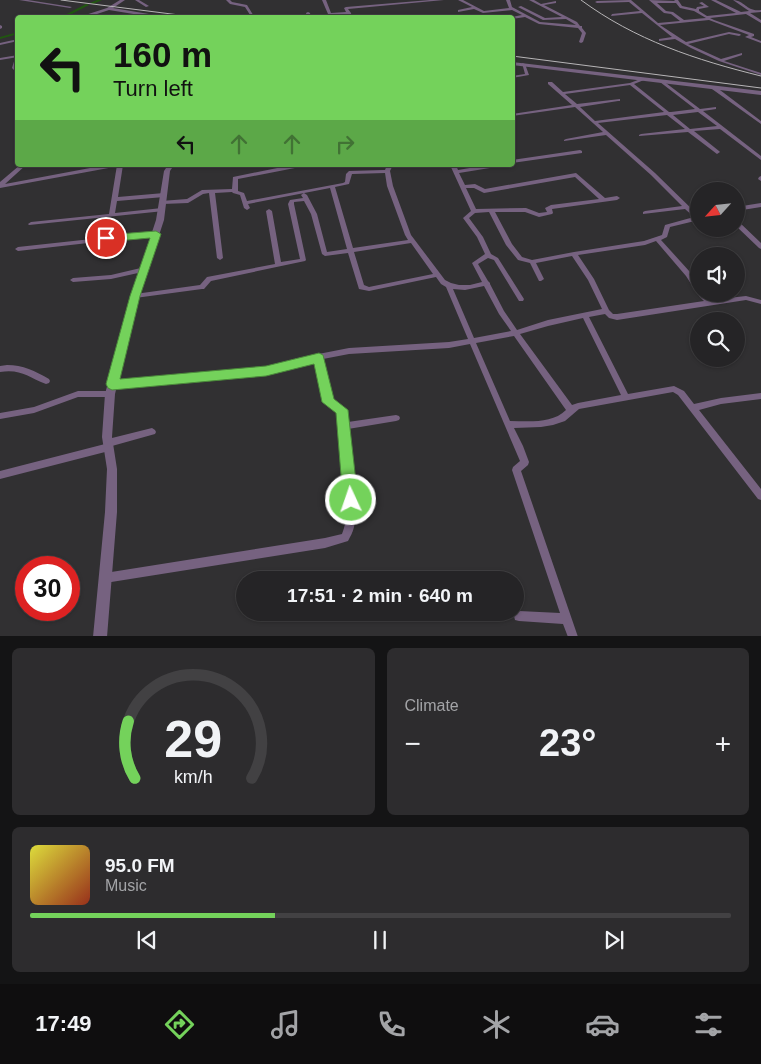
<!DOCTYPE html>
<meta charset="utf-8">
<style>
:root{--surface:#252426;--page:#2d2c2e;--text:#f1f3f6;--muted:#a3a4a7;--line:#424143;--accent:#74d25b}
body{margin:0;font-family:Arial,sans-serif;background:var(--page);color:var(--text);height:100vh;display:flex;flex-direction:column;font-size:19px;white-space:nowrap}
*{box-sizing:border-box;margin:0}
p{font-size:16px;color:var(--muted)}
.icon{flex:none;width:28px;height:28px;fill:none;stroke:currentColor;stroke-width:2;stroke-linecap:round;stroke-linejoin:round}
.map{position:relative;height:636px;overflow:hidden}
.drawer{display:flex;flex-direction:column;gap:12px;padding:12px;background:#141415;flex:1}
.drawer>*{flex:none}
.guide{position:absolute;left:15px;top:15px;width:500px;height:152px;border-radius:5px;box-shadow:0 1px 4px #0004,0 0 0 1px var(--line);background:#74d25b;color:#111;overflow:hidden}
.needle{width:32px;rotate:243deg}
.buttons{position:absolute;left:690px;top:182px;display:grid;gap:10px}
.buttons a{display:grid;place-items:center;width:55px;height:55px;border-radius:50%;background:var(--surface);box-shadow:0 1px 4px #0004,0 0 0 1px var(--line);font-size:25px}
.speed{position:absolute;left:15px;top:556px;display:flex;gap:10px;font-size:25px;font-weight:700;text-align:center}
.speed>*{display:grid;place-content:center;width:65px;height:65px;border-radius:50%;background:var(--surface);box-shadow:0 1px 4px #0004,0 0 0 1px var(--line);line-height:1}
.speed .limit{border:8px solid #d22;background:#fff;color:#111}
.pin{position:absolute;display:grid;place-items:center;width:42px;height:42px;color:#fff;margin:-21px;border:2px solid #fff;border-radius:50%;box-shadow:0 1px 5px #0007}
.me{position:absolute;width:55px;margin:-28px;rotate:357deg;stroke-linejoin:round;filter:drop-shadow(0 0 4px #0008)}
.turn{display:flex;align-items:center;gap:18px;height:105px;padding:0 15px;font-size:22px}
.turn .icon{width:65px;height:65px;stroke-width:2.5}
.turn b{display:block;font-size:35px;line-height:42px}
.lanes{display:flex;align-items:center;height:48px;padding:0 15px;background:#0003;justify-content:center;gap:25px;direction:ltr}
.lanes .off{opacity:.35}
.big{font-size:38px;font-weight:700;line-height:1.1}
.drawer .tile{flex:1;display:flex;flex-direction:column;justify-content:center;gap:8px;min-width:0;padding:0 18px;border-radius:8px;background:var(--page)}
.drawer .dial{align-items:center;gap:0}
.dial svg{height:130px;overflow:visible;fill:none;stroke:var(--line);stroke-width:7;stroke-linecap:round;text-anchor:middle}
.dial text{fill:var(--text);stroke:none}
.song{display:flex;align-items:center;gap:15px}
.cover{width:60px;height:60px;border-radius:8px;background:linear-gradient(135deg,hsl(60 70% 55%),hsl(10 70% 35%))}
.played{height:5px;border-radius:2px;background:linear-gradient(90deg,var(--accent) 35%,var(--line) 35%)}
.keys{display:flex;justify-content:space-around;direction:ltr}
.heat{display:flex;justify-content:space-between;align-items:center;font-size:28px;direction:ltr}
.drawer .tiles{flex:1;display:grid;gap:12px;grid-template-columns:1fr 1fr}
.tile:last-child{grid-column:span 2}
.trip{position:absolute;left:236px;top:571px;width:288px;height:50px;border-radius:25px;background:var(--surface);box-shadow:0 1px 4px #0004,0 0 0 1px var(--line);font-weight:700;line-height:50px;text-align:center}
.dock{display:flex;height:80px;justify-content:space-around;align-items:center;background:#0f0e0f;color:var(--muted)}
.dock .icon{width:35px;height:35px}
.dock .current{color:var(--accent)}
.dock b{font-size:22px;color:var(--text)}
.map>svg:first-child{display:block}
</style>
<div class="map">
<svg width="761" height="637" viewBox="0 0 761 637">
<rect width="100%" height="100%" fill="#313032"/>
<g fill="none" stroke-linecap="round" stroke-linejoin="round">
<path fill="#215611" fill-rule="evenodd" d="M97,0H102L93,4L90,3Z
M86,4L89,5L64,18H59Z
M18,32V34L0,39V37Z"/>
<path fill="#766280" fill-rule="evenodd" d="M19,0H28L72,7L70,8Z
M135,0H139L149,6L146,7Z
M226,0H230L232,2L247,5L255,18H252L245,7L230,4Z
M322,0H326L331,13L346,12L344,8L346,7L430,0H444L348,9L351,13L352,18H348L347,14L332,15V18H328V14Z
M458,0H463L484,11L509,8L506,0H510L512,7L540,22L576,25L566,19L543,20L518,7L521,6L545,18L562,17L529,0H534L541,4L556,1V3L544,5L577,22L580,26H582V28L586,33L583,42L581,43L579,42L582,33L578,28L539,24L525,17L512,19V18H507L522,15L512,10L483,13L474,9L458,12V10L472,7Z
M631,0L658,23L680,21L671,14L664,13L649,0L675,1L674,0H678L682,6L696,9L697,7L704,6L699,3L702,2L709,7L699,9V11L707,16L736,13L711,0H716L741,12L749,11L733,0C746,1 746,12 761,10V12L750,13L761,20V23L746,14L710,18L714,20L754,34V36L751,37L761,41V43L745,37L749,35L709,20L660,25L686,42L729,32L740,34L741,35L739,36L729,34L688,44L721,59L742,53V55L724,61L761,73V75L719,61L691,48L675,39L659,41V39L672,37L642,13L611,16L612,14L640,11L629,2L597,3L595,2L597,1ZM657,3H676L680,8L694,11L706,18L684,20L673,12L666,11Z
M308,12L310,13L311,18H307L306,13Z
M0,25L2,26V28L0,29Z
M18,39V41L0,45V43Z
M18,55V57L0,60V58Z
M522,63L525,64L529,75L512,78V76L525,74Z
M643,78H644V80L634,84L669,112H671L695,109L660,82V80H662L700,109L716,107V109L703,111L761,156V160L720,129L694,131L719,151L720,152L717,154L688,132L639,136V135L641,134L685,129L667,115L598,123L655,173L699,216V220L670,227L667,237L661,240L690,272L699,285V294H705L711,300L746,296L761,300V304L746,300L617,320L609,318L605,314L589,317L628,394L674,386L684,391L694,404L721,398L761,393V399L721,404L699,410L761,489V500L758,499L678,395L673,392L579,409L565,421L553,425L541,427L514,428L523,446L529,462L528,465L521,471L578,637H568L563,624L519,621L515,620L514,616L515,612L519,611L560,613L512,470L513,467L520,461L470,344L449,348L349,354L323,359L331,397L345,408L348,422L396,415L399,416L400,418L399,420L396,421L348,429C353,458 361,498 354,527C353,532 350,537 348,541L325,548L105,583L102,581L100,578L102,575L105,573L325,538L342,534C353,507 344,458 340,429L339,426L340,424L338,412L324,401L323,399L316,360L298,364L266,374L112,387L109,386L108,384L109,382L266,368L298,358L349,348L449,342L468,339L446,287L441,284L436,277L369,291L359,289L348,253L325,256L322,254L311,214L304,201L294,202V204L306,260L305,261L211,281L204,289H202L135,298H133L132,296L133,294H135L200,285L207,277L275,264L266,211L269,209L272,211L281,262L300,259L288,204L290,200L303,198L301,195L304,193L307,195L317,214L327,252L347,249L330,188L248,204L250,208L247,210L244,208L240,195L233,193L232,192L215,193L223,258L220,260L217,258L209,193L203,194L188,203L163,204L160,202L161,201L187,199L202,190L232,189L233,177L292,165H303L300,167L238,179V191L244,193L247,201L343,183L345,182L346,174L349,171L383,170H385L387,165H393L390,171L393,186L411,235L445,280L451,283L459,285H470L482,282L472,263L485,254L477,237L463,218L471,211L450,165H456L458,170L487,165H499L496,167L459,173L465,185L475,184L485,189L576,173L605,198L617,196L620,198L617,200L552,209L553,213L552,214L539,217L525,212H495L512,244L522,257L532,260L574,252L644,241L662,235L665,225L694,217L685,209L643,214V212L645,211L682,206L651,175L606,135L564,141V140L566,139L603,132L575,107L512,116V114L572,105L548,84V82H552L563,92L630,83ZM630,85L664,112L595,121L580,107L618,101H620V99L577,104L565,94ZM698,112L717,126L690,129L673,115ZM385,173L387,186L405,235L408,240L353,248L335,187L349,184L352,174ZM575,177L599,199L551,205L545,208L547,212L539,213L526,208L476,209L466,188H474L484,193ZM489,212L506,245L518,260L530,263L539,281H541L544,279L536,263L572,256L588,280L602,309L548,320L517,330L504,311L490,284V283L488,281L478,264L488,258L494,260L519,301H523L524,299L498,258L491,254L483,237L469,218L475,213ZM656,241L686,276L697,293H698L699,296L704,301L617,314H613L609,310L594,279L578,255L645,245ZM411,243L433,274L369,287L364,285L354,252ZM484,286L499,314L511,331L474,338L453,289L465,290ZM583,318L621,395L578,403L572,405L520,334L548,326ZM514,336L566,410C552,424 529,421 510,421L476,343Z
M712,87H716L761,121V124L712,89Z
M580,150L582,151V153L512,163V160Z
M20,165H26L5,184L106,165H117L114,167L0,188V182Z
M117,165H123L118,197L164,193L167,195L164,197L117,201L115,213L162,208L164,209V211L29,225L28,224L31,222L109,214Z
M761,176V181L758,179L759,177Z
M761,203V207L736,211V207Z
M736,220L738,221L761,243V249L759,248L736,226Z
M156,232L159,234L158,235L18,251L15,249L18,247Z
M145,267L148,269L147,271L111,279L73,282L70,280L73,278L111,275Z
M7,365C23,365 35,371 49,379L50,381L49,383L46,384C27,377 22,369 0,372V366Z
M78,391H110L113,392L114,394L113,396L110,397H78L34,413L0,419V413L34,407Z
M152,428L155,430L156,432L155,434L112,446L113,447L112,450L109,451L0,479V471L105,444L104,443L105,440L108,439Z"/>
<path fill="#766280" fill-rule="evenodd" d="M120,0H125L113,8L173,18H158L109,10L85,18H76L107,8Z
M18,57V74L12,68L15,58Z
M512,62L761,91V95L512,65Z
M168,165H174L170,171L164,220L139,296L115,394L112,437L117,469V512L107,637H93L105,512L107,469L102,437L105,394L131,296L156,220L164,171Z"/>
<path stroke="#b7b5b7" stroke-width="1" d="M61,0L203,18
M581,0C635,40 696,60 761,76
M512,56L761,88"/>
</g>
<path fill="#74d25b" stroke="#4b883b" d="M156,231L161,234L140,296L120,379L266,366L319,353L323,355L334,399L348,410L358,500L356,505L351,507L346,505L343,500L336,413L322,402L314,364L266,376L112,390L108,388L106,384L130,296L150,238L106,242L101,238L106,235Z"/>
</svg>
<div class="buttons">
<a><svg class="needle" viewBox="-14 -14 28 28"><path d="M0-13l5 13h-10z" fill="#e53935"/><path d="M0 13l5-13h-10z" fill="#a3a4a7"/></svg></a>
<a><svg class="icon" aria-label="sound" viewBox="0 0 24 24"><path d="M4 9h4l5-4v14l-5-4H4zM17 9q2 3 0 6"/></svg></a>
<a><svg class="icon" aria-label="search" viewBox="0 0 24 24"><circle cx="10" cy="10" r="6"/><path d="M15 15l6 6"/></svg></a>
</div>
<div class="speed"><div class="limit">30</div></div>
<div class="pin" style="left:106px;top:238px;background:#d93025"><svg class="icon" aria-label="arrive" viewBox="0 0 24 24"><path d="M6 21V4h12l-3 4 3 4H6"/></svg></div>
<svg class="me" style="left:351px;top:500px" viewBox="-20 -20 40 40"><circle r="17" fill="#74d25b" stroke="#fff" stroke-width="3"/><path d="M0-11L8 9 0 5-8 9z" fill="#fff"/></svg>
<div class="trip">17:51 · 2 min · 640 m</div>
<div class="guide">
<div class="turn"><svg class="icon" aria-label="left" viewBox="0 0 24 24"><path d="M17 20v-9H6M10 6l-5 5 5 5"/></svg><div><b>160 m</b>Turn left</div></div>
<div class="lanes"><svg class="icon" aria-label="left" viewBox="0 0 24 24"><path d="M17 20v-9H6M10 6l-5 5 5 5"/></svg><svg class="icon off" aria-label="ahead" viewBox="0 0 24 24"><path d="M12 20V5M6 11l6-6 6 6"/></svg><svg class="icon off" aria-label="ahead" viewBox="0 0 24 24"><path d="M12 20V5M6 11l6-6 6 6"/></svg><svg class="icon off" aria-label="right" viewBox="0 0 24 24"><path d="M7 20v-9h11M14 6l5 5-5 5"/></svg></div>
</div>
</div>
<section class="drawer">
<div class="tiles">
<div class="tile dial"><svg viewBox="0 0 100 80">
<path d="M14 69A42 42 0 1 1 86 69"/>
<path d="M14 69A42 42 0 0 1 10 34" stroke="#74d25b"/>
<text x="50" y="56" font-size="32" font-weight="700">29</text>
<text x="50" y="72" font-size="11">km/h</text>
</svg></div>
<div class="tile"><p>Climate</p>
<div class="heat"><a>−</a><b class="big">23°</b><a>+</a></div>
</div>
<div class="tile">
<div class="song"><i class="cover"></i><div><b>95.0 FM</b><p>Music</p></div></div>
<div class="played"></div>
<div class="keys"><svg class="icon" aria-label="previous" viewBox="0 0 24 24"><path d="M18 5L8 12l10 7zM5 5v14"/></svg><svg class="icon" aria-label="pause" viewBox="0 0 24 24"><path d="M8 5v14M16 5v14"/></svg><svg class="icon" aria-label="next" viewBox="0 0 24 24"><path d="M6 5l10 7-10 7zM19 5v14"/></svg></div>
</div>
</div>
</section>
<nav class="dock">
<b>17:49</b>
<svg class="icon current" aria-label="directions" viewBox="0 0 24 24"><path d="M12 3l9 9-9 9-9-9zM9 14v-3h6M13 9l2 2-2 2"/></svg>
<svg class="icon" aria-label="music" viewBox="0 0 24 24"><path d="M9 18V5l10-2v13"/><circle cx="6" cy="18" r="3"/><circle cx="16" cy="16" r="3"/></svg>
<svg class="icon" aria-label="phone" viewBox="0 0 24 24"><path d="M5 4h4l2 5-3 2q2 4 5 5l2-3 5 2v4C11 20 4 13 5 4z"/></svg>
<svg class="icon" aria-label="climate" viewBox="0 0 24 24"><path d="M12 3v18M4 7l16 10M4 17L20 7"/></svg>
<svg class="icon" aria-label="car" viewBox="0 0 24 24"><path d="M5 17H2v-5l4-1 3-4h7l3 4 3 1v5h-3M9 17h6M6 11h13"/><circle cx="7" cy="17" r="2"/><circle cx="17" cy="17" r="2"/></svg>
<svg class="icon" aria-label="filters" viewBox="0 0 24 24"><path d="M4 7h16M4 17h16"/><circle cx="9" cy="7" r="2"/><circle cx="15" cy="17" r="2"/></svg>
</nav>
